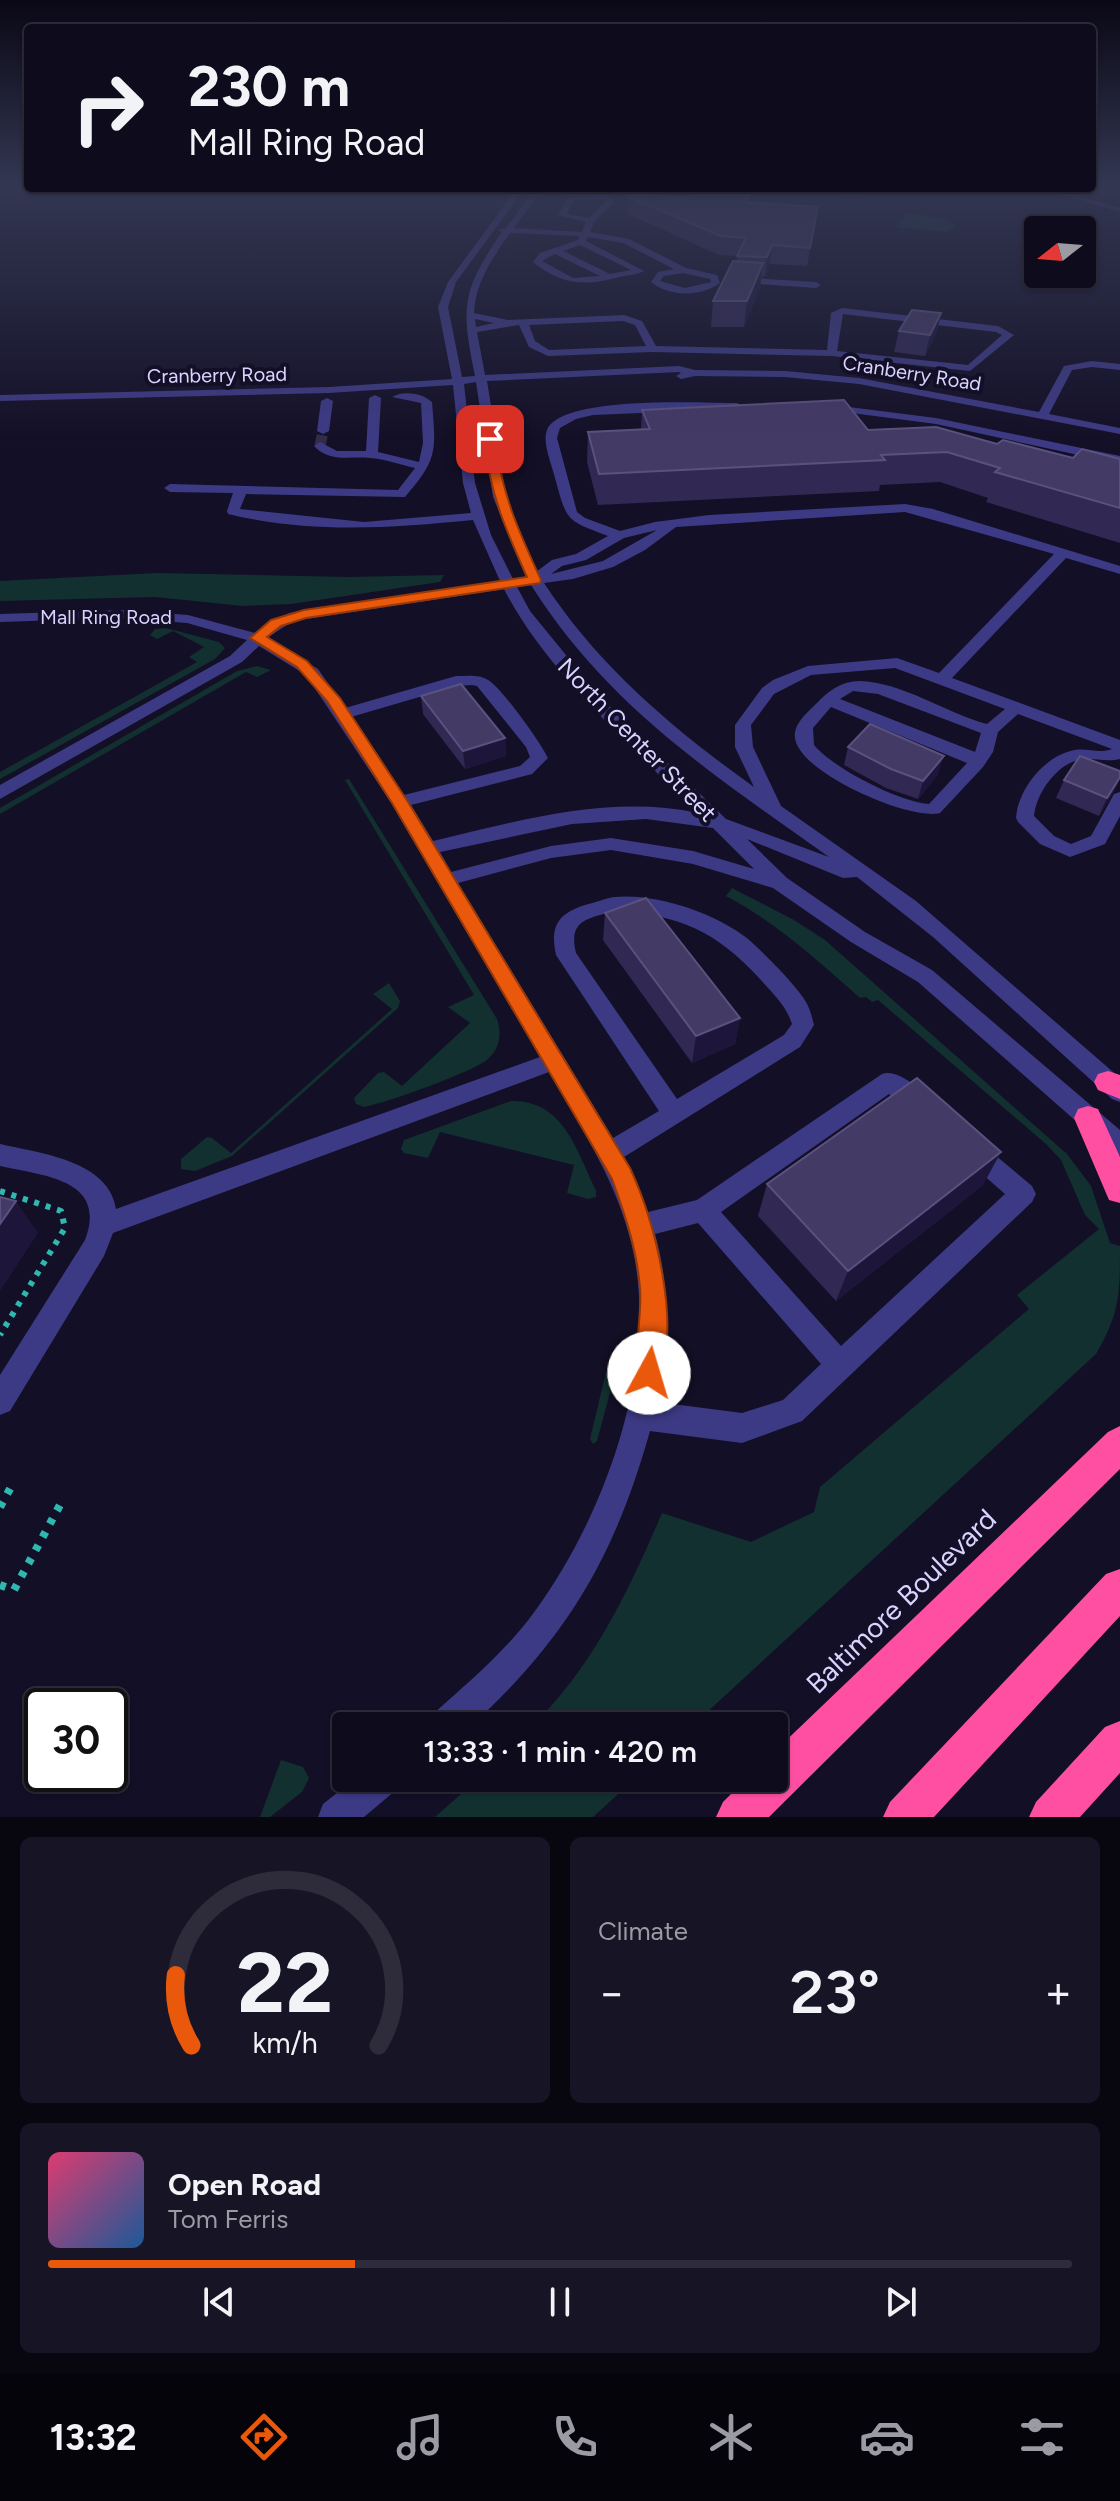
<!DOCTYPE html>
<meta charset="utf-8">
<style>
:root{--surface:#0e0b1c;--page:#171425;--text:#f1f3f6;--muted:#9b9ba3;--line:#2e2b3b;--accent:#ea580c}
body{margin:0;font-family:Figtree,sans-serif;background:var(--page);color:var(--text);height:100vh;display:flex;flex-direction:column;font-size:30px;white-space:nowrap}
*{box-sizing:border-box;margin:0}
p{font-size:26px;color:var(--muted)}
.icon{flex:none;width:44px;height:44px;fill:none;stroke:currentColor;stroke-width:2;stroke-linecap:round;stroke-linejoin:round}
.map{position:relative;height:1817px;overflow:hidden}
.drawer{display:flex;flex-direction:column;gap:20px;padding:20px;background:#08060f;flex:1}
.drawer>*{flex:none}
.guide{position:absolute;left:24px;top:24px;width:1072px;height:168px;border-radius:8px;box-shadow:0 2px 6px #0004,0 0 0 2px var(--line);background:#0e0b1c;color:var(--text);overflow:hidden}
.needle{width:52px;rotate:253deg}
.buttons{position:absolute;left:1024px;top:216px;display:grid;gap:16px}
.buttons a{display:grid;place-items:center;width:72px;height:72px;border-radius:8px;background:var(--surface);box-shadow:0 2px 6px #0004,0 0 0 2px var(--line);font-size:40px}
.speed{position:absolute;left:24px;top:1688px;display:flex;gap:16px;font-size:40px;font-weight:700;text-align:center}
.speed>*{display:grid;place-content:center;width:104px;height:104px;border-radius:50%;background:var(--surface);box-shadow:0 2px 6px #0004,0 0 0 2px var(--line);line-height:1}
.speed .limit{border:4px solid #111;border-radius:12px;background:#fff;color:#111}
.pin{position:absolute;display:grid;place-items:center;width:68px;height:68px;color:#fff;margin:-34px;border-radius:16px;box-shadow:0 4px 12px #0006}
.me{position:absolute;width:88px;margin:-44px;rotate:6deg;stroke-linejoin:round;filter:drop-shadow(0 0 6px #0008)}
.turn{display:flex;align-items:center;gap:28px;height:168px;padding:0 32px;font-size:36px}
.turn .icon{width:104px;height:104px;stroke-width:2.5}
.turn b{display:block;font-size:56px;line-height:68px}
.big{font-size:60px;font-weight:600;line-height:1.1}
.drawer .widget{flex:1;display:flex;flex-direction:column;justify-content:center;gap:12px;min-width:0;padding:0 28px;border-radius:12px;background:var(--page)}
.drawer .dial{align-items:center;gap:0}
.dial svg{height:208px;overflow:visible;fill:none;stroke:var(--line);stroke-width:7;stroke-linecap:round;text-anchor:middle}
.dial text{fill:var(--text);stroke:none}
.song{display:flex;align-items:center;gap:24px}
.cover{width:96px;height:96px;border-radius:12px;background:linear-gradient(135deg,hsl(340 70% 55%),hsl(210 70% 35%))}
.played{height:8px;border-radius:4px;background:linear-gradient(90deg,var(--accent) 30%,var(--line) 30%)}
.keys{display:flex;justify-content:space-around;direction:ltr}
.heat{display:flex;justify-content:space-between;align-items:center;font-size:44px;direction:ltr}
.drawer .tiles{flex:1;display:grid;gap:20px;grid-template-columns:1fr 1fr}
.widget:last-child{grid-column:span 2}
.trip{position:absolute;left:332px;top:1712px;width:456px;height:80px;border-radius:8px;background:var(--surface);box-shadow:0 2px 6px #0004,0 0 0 2px var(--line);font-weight:600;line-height:80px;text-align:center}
.tabs{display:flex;height:128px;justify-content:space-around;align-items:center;background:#06040b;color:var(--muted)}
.tabs .icon{width:56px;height:56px}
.tabs .current{color:var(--accent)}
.tabs b{font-size:36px;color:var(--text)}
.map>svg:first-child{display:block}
</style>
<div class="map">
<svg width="1120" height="1817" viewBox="0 0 1120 1817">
<rect width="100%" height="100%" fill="#130f26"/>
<path fill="#12302f" d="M656,188H854L863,195Z
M907,213L948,220L956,227L947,232L896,227Z
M157,573L349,577L444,575L440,582L291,604L243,606L155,597L0,601V581Z
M166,628L219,642L225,648L215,659L0,779V772L197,662L189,657L204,647L173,631L157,639L150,635L155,629Z
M257,666L271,670L257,677L246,672L0,814V808L237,671Z
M349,779L497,1019C502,1034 500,1048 488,1059C473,1072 386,1103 364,1107L356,1104L354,1098L378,1073L384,1072L402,1086L470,1023L448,1007L474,995L345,780Z
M732,888L794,920L825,940L1067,1154L1091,1186L1110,1243L1120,1246C1120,1294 1120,1313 1096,1354L692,1726H532C593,1667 629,1590 662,1513L751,1542L814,1512L820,1487L1029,1309L1017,1295L1099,1229L1085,1215L1061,1160L1046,1144L878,1000L872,1002L866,997L860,998C817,960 777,923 726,896Z
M389,983L400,1001L398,1008L232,1156L195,1171L181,1169V1159L207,1137L212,1138L231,1153L392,1009L373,994Z
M511,1101C564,1100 576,1150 596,1190V1197L588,1199L567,1193L574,1165L440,1132L428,1158L404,1153L401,1149L404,1140Z
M610,1367L615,1374L597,1441L593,1444L590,1439L606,1372Z
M281,1760L303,1767L309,1778L302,1792L270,1817H260Z
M479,1778H636L593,1817H435Z"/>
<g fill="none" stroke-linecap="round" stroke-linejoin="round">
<path stroke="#312d47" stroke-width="11" stroke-dasharray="11 5" stroke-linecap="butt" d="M320,446L323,431"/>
<path stroke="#2fb8b0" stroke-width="6" stroke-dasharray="5 7" stroke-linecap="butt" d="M0,1191L61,1211L65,1228L0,1335"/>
<path stroke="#2fb8b0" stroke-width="8" stroke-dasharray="6 9" stroke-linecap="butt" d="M0,1507L11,1487
M0,1585L14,1590L60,1505"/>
<path fill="#3d3a85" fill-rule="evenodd" d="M517,188H525L456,282L448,307L462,377L475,376C461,307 461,291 502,232L498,230L506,228L535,188H543L514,228L582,232L586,222L558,215L568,198L604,195L615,201L594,222L590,232L629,239L686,268L717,275L720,283C701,297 669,297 651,282L658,272L674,269L623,243L588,237L586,241L644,271C637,275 629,275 620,277C585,286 563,286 533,262L540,253L578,240L580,236L510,233C493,257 475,283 474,313L508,320L624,315L642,321L656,346L827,350L831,313L842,308L998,326L1014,335L970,371L832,356L652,352L548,356L529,347L519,325L477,332L485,375L679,366L695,370L785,371L859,378L1039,412L1064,366L1092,361L1120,364V370L1092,367L1072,370L1049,414L1120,428V434L859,384L785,377L695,376L681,379L676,376L681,373L679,372L487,381L506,497L536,572L552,560L576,554L608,536C566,520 567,522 555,478C552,465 542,443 547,430C561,395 702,403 737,403L743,406L737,409L593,415L576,419L560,428L557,438L577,512L585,518L620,531L655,522L709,515L905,504L933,509L1120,566V574L1066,558L952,678L1120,740V759C1105,763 1089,756 1075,761C1054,768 1036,795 1034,816L1054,836L1071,844L1091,836L1114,794L1120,792V816L1105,844L1070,857L1040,844L1018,822L1016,818C1018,789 1045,755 1075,750C1088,748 1100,754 1112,749L1018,714L998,732L993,752L983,767L940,813C910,821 799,773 795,738C793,724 808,712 817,703C828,691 842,681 859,681C903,682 945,713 987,724L1005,709L895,668L811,675L774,694L751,725L753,747L781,806L916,901L1120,1078V1102L1112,1099L933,937L857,877L843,878L747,839L787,878L865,932L932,970L1120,1130V1156L1111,1152L918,982L851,942L773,888L693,864L611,850L551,858L458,883L613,1138L659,1111L556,955C550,927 557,914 585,905C595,903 605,898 615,897C656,893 715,913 748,939C761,950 798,987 806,1002C810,1009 812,1017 814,1025L800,1047L624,1157L648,1212L697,1200L882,1074C899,1068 925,1092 933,1107L929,1114C913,1120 901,1104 889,1094L721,1212L841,1346L1005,1194L964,1158L961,1151L964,1144L973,1140L982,1144L1032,1186L1036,1194L1032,1202L802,1421L742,1443L650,1431C615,1556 567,1638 471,1726H428L433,1714C469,1682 507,1650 535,1611C605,1515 660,1365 632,1246C617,1182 582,1129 549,1072L113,1233L104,1256L10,1411L0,1415V1375L85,1240C108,1179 44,1176 0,1166V1144C38,1153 109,1160 116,1209L540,1057L392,804L306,675L259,646L242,662L0,799V785L230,656L247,640L187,623L122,618L0,622V614L122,610L188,615L255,633L289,613L500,581L473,520C390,528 311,534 228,514L227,511L233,493L170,492L164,488L170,484L398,490L415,468C401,465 385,459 370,458C350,456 330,463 314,446L320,442L337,451H366L369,398L375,395L381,398L378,452L419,462L423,443L421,403L392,397C402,390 423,393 432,402C436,451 438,459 405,497L246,494L240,509L364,522L471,513L463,483L453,385L329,393L0,401V395L329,387L452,379L438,307L448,282ZM603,199L606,201L589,218L567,214L574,200ZM580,245L631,270L610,274L563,251ZM555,254L600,276L573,278L542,261ZM683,273L710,279L711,282L685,288L660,281L664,276ZM843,314L996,332L1002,335L968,365L837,351ZM475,319L494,323L476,327ZM623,321L635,325L646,346L549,350L535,341L529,325ZM476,382L493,497L526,577L513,579L491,535L475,483L464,384ZM905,512L1054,554L939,673L897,658L808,666L773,680L762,688L735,725V747L754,787C673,729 599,667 544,583L573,579L613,567L645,550L676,527ZM657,530L603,561L551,574L562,566L586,560L624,538ZM531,585C608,707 714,775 829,857L726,819L601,698L530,611L517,587ZM504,589C545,670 633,748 698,813C610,794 518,821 433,841L411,805L532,774L548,758C541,743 502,688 488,680C479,674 466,676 456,676L345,708L318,669L267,638L293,621ZM472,685L477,686L526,747L530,757L520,766L404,795L351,717L457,686ZM853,691L878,694L981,733L975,752L840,699ZM831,707L967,763L929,804C899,802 833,768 814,745L813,728ZM646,819L713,828L754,869L693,851L611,838L551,846L451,872L440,852L572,824ZM614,911C679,914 717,932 760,979C773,994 786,1005 792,1024L784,1035L677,1099L576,953C568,920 587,919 614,911ZM698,1223L821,1364L783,1400L742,1413L657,1402C668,1346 671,1290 655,1234Z
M1039,188H1051L1120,208V212Z
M735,277L816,282L821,285L816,288L732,282Z
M327,398L333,401L329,431L323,434L317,431L321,401Z
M825,404L936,418L1120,456V464L936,424L821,409L819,407Z
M356,1778H402L396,1790L364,1817H318L323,1804Z"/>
<path fill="#ff4fa3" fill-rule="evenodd" d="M1108,1071L1120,1075V1099L1098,1090L1094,1082L1098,1074Z
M1088,1106L1098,1109L1120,1157V1203L1109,1200L1074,1118L1078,1109Z
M1120,1426V1469L769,1817H716L723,1802L747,1778H774V1752L1108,1432Z
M1120,1569V1616L934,1817H883L890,1802L1106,1574Z
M1120,1721V1773L1080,1817H1029L1036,1802L1105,1727Z"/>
</g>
<path fill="#312854" d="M744,190V194L749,195L748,202L818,207L807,266L770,264L765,276H762L760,288L744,327H711L713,301L737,261V256L719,255L628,214L629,197L690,198L702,192Z
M941,313L936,334L925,356L894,352L899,331Z
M642,410L868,430L997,444L1073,458L1120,459V543L986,502L988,498L940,482L880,485L879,491L598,505L587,462L588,432L641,430Z
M421,696L505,738L506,756L465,769L423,714Z
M848,747L938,775L918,799L886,788L844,765Z
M1120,771V778L1114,791L1099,816L1056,798L1064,780Z
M605,913L740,1018L735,1044L692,1063L603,940Z
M767,1184L983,1185L836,1301L758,1216Z"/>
<path fill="#1d163a" d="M772,245L770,264L765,276L767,257Z
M763,263L760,288L744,327L747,301Z
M941,313L936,334L925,356L930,335Z
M505,738L506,756L465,769L463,751Z
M944,756L938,775L918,799L923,781Z
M1120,777L1114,791L1099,816L1107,798Z
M740,1018L735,1044L692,1063L696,1036Z
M1001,1152L983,1185L836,1301L848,1271Z
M16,1201L38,1233L0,1291V1224Z"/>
<path fill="#433a66" stroke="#5a527e" stroke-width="2" d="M704,188L744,190L742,194L749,195L746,202L818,207L810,248L772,245L767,257L737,256L746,238L721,236L629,197V194L690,198L695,191L702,192Z
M733,261L763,263L747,301H713Z
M912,310L941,313L930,335L899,331Z
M844,400L868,430L936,427L997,444L1003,440L1073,458L1082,449L1120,459V508L995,472L1000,468L947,452L881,455L885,460L599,474L588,432L650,429L642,410Z
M461,684L505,738L463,751L421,696Z
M870,724L944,756L923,781L891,769L848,747Z
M1080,756L1120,771V777L1107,798L1064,780Z
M646,898L740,1018L696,1036L605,913Z
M917,1078L1001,1152L848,1271L767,1184Z
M0,1197L16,1201L0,1224Z"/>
<linearGradient id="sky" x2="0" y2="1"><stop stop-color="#0a0815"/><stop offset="0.42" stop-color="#333752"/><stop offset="1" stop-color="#333752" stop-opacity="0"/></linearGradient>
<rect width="1120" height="442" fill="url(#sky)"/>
<path fill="#ea580c" stroke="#983908" stroke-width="2" d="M490,436L495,439C502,495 518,530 541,580L540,583L306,618L281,626L267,637L307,661L340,698L408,802L630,1168C655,1222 682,1325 658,1382L649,1386L640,1382C631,1360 643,1315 640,1288C637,1250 625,1214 612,1179L392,803L327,701L297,667L250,638L271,620L304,610L527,577C505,528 490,494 484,439Z"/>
<g text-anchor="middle" stroke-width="8" stroke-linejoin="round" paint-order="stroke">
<g font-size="20" fill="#d9d4ff" stroke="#130f26">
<text transform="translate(912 373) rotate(9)" y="7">Cranberry Road</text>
<text transform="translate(217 375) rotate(-1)" y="7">Cranberry Road</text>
<text x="106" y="624">Mall Ring Road</text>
</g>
<g font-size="24" fill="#d9d4ff" stroke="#130f26">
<text transform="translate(637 740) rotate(46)" y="8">North Center Street</text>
</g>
<g font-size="28" fill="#d9d4ff" stroke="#130f26">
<text transform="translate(901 1601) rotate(-44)" y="10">Baltimore Boulevard</text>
</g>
</g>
</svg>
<div class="buttons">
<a><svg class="needle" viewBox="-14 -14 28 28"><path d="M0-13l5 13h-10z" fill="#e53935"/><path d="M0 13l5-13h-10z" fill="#9b9ba3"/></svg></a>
</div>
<div class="speed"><div class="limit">30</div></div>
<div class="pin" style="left:490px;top:439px;background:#d93025"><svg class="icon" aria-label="arrive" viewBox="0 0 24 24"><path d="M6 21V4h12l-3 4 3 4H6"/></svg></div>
<svg class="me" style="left:649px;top:1373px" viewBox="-20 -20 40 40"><circle r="19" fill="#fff"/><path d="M0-13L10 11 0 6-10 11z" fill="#ea580c"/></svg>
<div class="trip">13:33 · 1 min · 420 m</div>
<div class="guide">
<div class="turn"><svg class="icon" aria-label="right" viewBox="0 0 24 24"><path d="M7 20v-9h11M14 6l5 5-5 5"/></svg><div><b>230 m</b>Mall Ring Road</div></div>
</div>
</div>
<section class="drawer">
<div class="tiles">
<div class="widget dial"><svg viewBox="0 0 100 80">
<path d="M14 69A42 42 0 1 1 86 69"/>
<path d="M14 69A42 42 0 0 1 8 42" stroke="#ea580c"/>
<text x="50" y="56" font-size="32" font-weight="700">22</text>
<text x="50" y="72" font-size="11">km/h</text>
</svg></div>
<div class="widget"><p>Climate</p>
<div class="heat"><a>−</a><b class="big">23°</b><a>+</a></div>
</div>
<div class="widget">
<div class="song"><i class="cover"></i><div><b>Open Road</b><p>Tom Ferris</p></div></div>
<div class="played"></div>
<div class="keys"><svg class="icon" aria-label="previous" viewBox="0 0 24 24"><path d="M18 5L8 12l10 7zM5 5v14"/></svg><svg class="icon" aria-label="pause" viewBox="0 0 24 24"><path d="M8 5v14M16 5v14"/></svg><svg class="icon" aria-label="next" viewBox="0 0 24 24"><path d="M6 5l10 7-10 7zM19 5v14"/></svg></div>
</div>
</div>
</section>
<nav class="tabs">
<b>13:32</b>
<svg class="icon current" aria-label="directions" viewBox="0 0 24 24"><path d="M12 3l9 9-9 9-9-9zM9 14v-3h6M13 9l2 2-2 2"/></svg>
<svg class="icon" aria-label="music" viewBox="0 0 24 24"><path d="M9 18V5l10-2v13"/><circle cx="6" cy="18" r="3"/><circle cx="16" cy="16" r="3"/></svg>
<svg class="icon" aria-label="phone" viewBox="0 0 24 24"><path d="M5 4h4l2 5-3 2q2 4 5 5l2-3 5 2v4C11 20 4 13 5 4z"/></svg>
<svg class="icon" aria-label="climate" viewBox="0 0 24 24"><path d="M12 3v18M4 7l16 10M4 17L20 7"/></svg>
<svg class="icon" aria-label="car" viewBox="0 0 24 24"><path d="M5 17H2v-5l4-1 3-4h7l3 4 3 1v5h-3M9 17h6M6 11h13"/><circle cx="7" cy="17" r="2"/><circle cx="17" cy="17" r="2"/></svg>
<svg class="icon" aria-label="filters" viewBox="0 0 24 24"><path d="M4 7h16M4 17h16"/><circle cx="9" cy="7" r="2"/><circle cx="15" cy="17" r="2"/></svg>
</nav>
